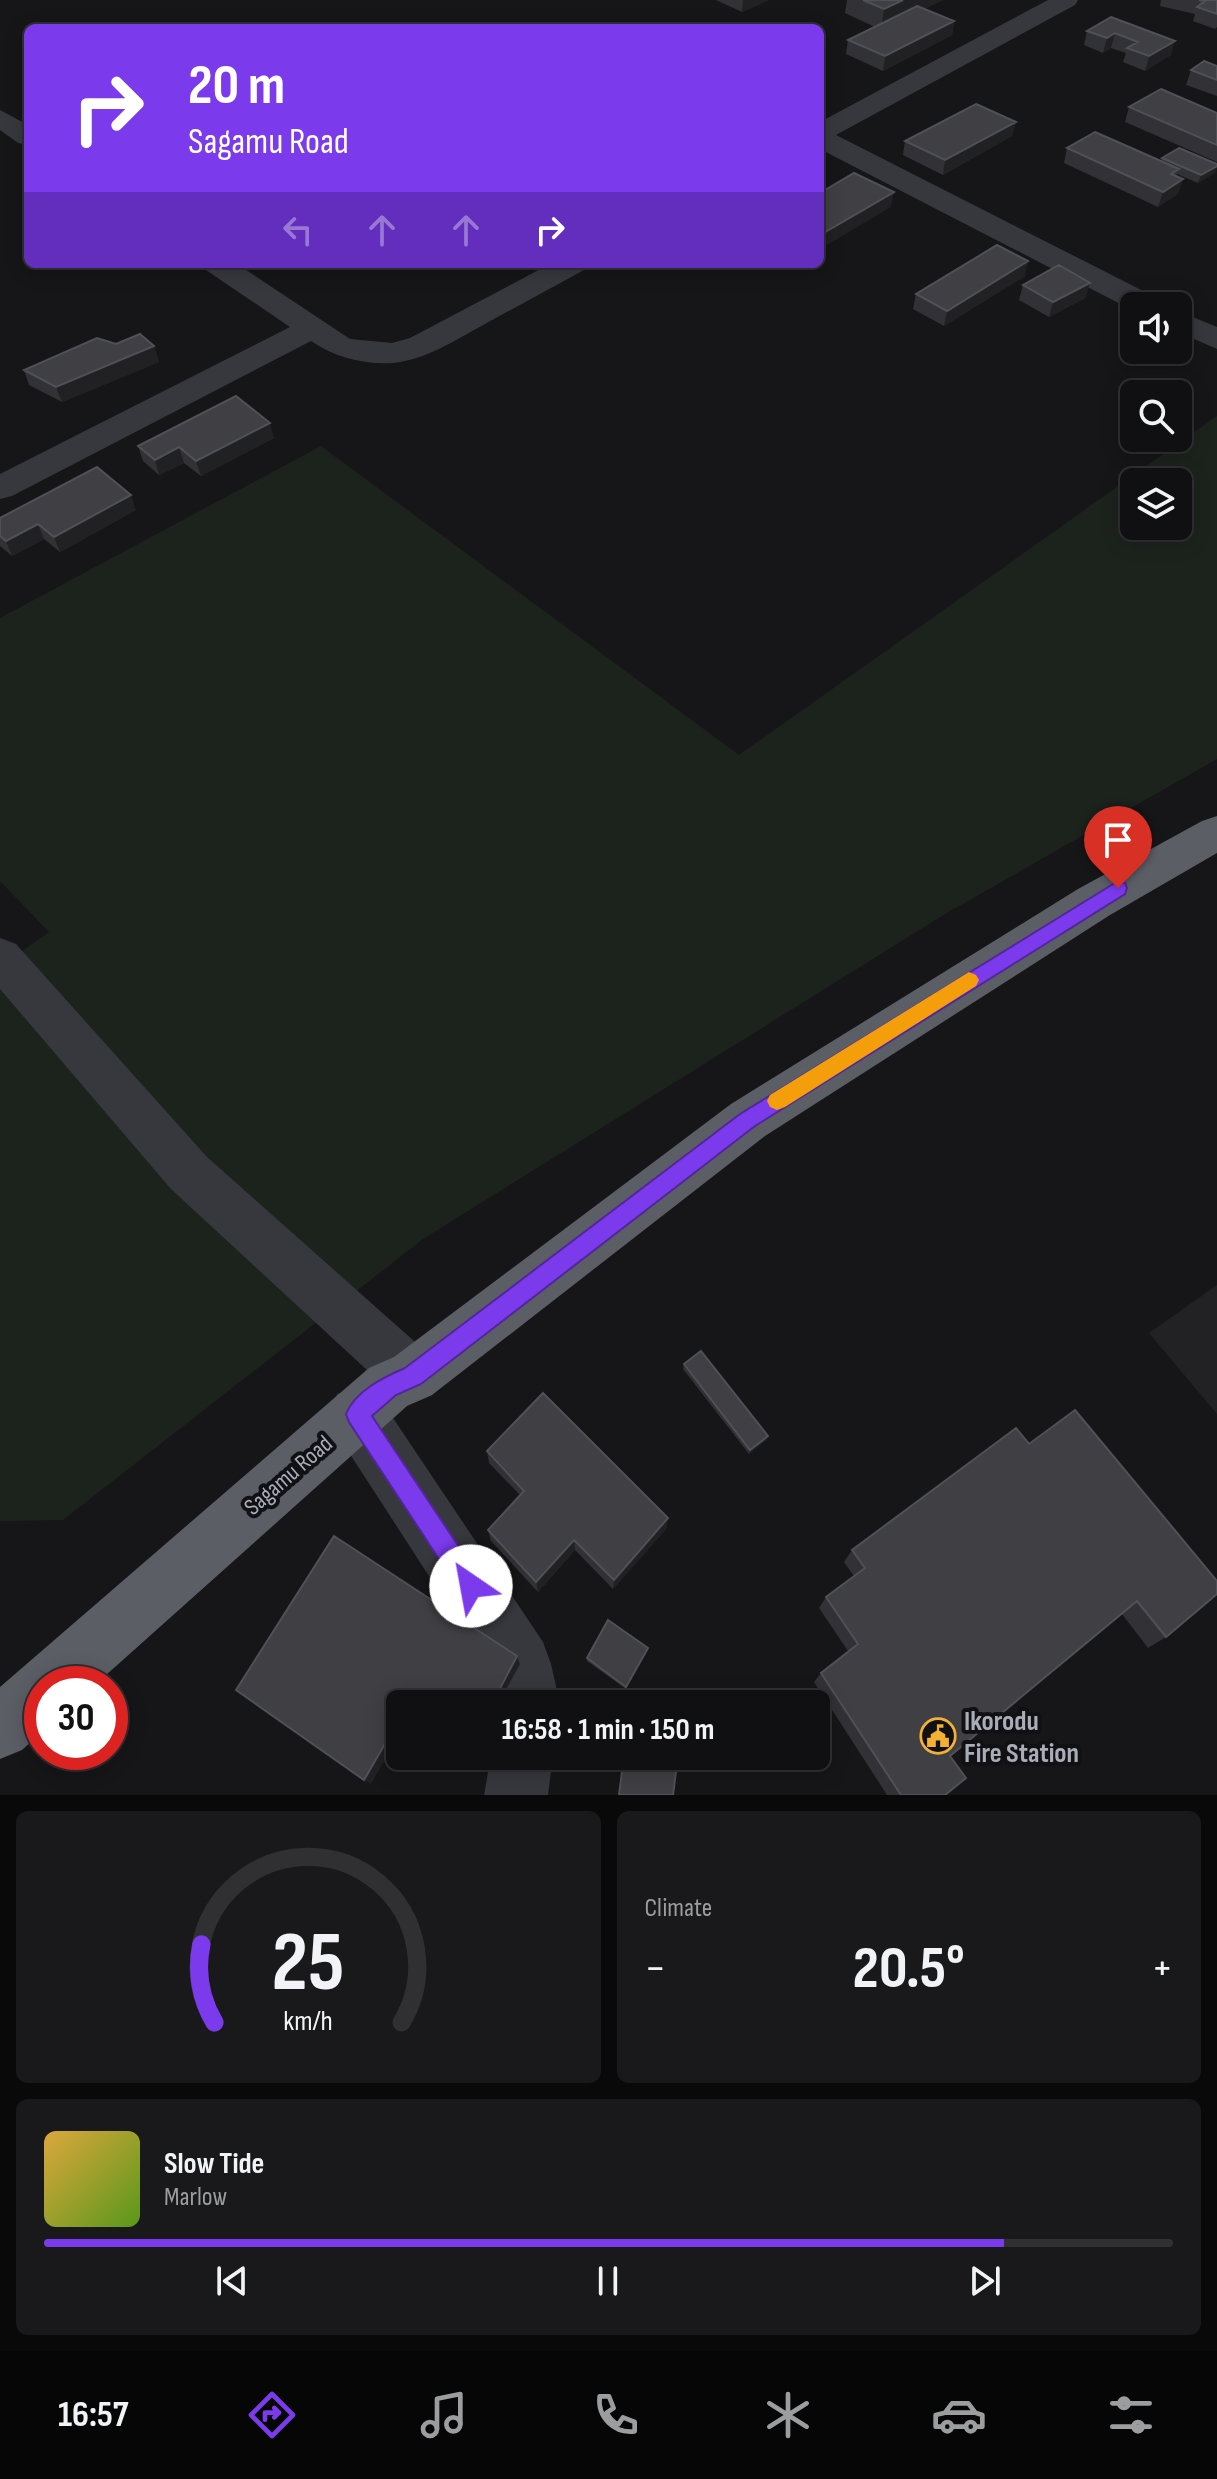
<!DOCTYPE html>
<meta charset="utf-8">
<style>
:root{--surface:#101012;--page:#19191b;--text:#f1f3f6;--muted:#9c9d9f;--line:#303032;--accent:#7c3aed}
body{margin:0;font-family:"Sofia Sans Condensed",sans-serif;background:var(--page);color:var(--text);height:100vh;display:flex;flex-direction:column;font-size:30px;white-space:nowrap}
*{box-sizing:border-box;margin:0}
p{font-size:26px;color:var(--muted)}
.icon{flex:none;width:44px;height:44px;fill:none;stroke:currentColor;stroke-width:2;stroke-linecap:round;stroke-linejoin:round}
.map{position:relative;height:1795px;overflow:hidden}
.panel{display:flex;flex-direction:column;gap:16px;padding:16px;background:#09090a;flex:1}
.panel>*{flex:none}
.guide{position:absolute;left:24px;top:24px;width:800px;height:244px;border-radius:12px;box-shadow:0 4px 20px #0003,0 0 0 2px var(--line);background:#7c3aed;color:#fff;overflow:hidden}
.fabs{position:absolute;left:1120px;top:292px;display:grid;gap:16px}
.fabs a{display:grid;place-items:center;width:72px;height:72px;border-radius:12px;background:var(--surface);box-shadow:0 4px 20px #0003,0 0 0 2px var(--line);font-size:40px}
.speed{position:absolute;left:24px;top:1666px;display:flex;gap:16px;font-size:40px;font-weight:700;text-align:center}
.speed>*{display:grid;place-content:center;width:104px;height:104px;border-radius:50%;background:var(--surface);box-shadow:0 4px 20px #0003,0 0 0 2px var(--line);line-height:1}
.speed .limit{border:12px solid #d22;background:#fff;color:#111}
.pin{position:absolute;display:grid;place-items:center;width:68px;height:68px;color:#fff;margin:-82px -34px;border-radius:50% 50% 50% 0;rotate:-45deg;box-shadow:0 0 8px #0007}
.pin .icon{rotate:45deg}
.me{position:absolute;width:88px;margin:-44px;rotate:327deg;stroke-linejoin:round;filter:drop-shadow(0 0 6px #0008)}
.turn{display:flex;align-items:center;gap:28px;height:168px;padding:0 32px;font-size:36px}
.turn .icon{width:104px;height:104px;stroke-width:2.5}
.turn b{display:block;font-size:56px;line-height:68px}
.lanes{display:flex;align-items:center;height:76px;padding:0 32px;background:#0003;justify-content:center;gap:40px;direction:ltr}
.lanes .off{opacity:.35}
.big{font-size:60px;font-weight:700;line-height:1.1}
.panel .tile{flex:1;display:flex;flex-direction:column;justify-content:center;gap:12px;min-width:0;padding:0 28px;border-radius:12px;background:var(--page)}
.panel .dial{align-items:center;gap:0}
.dial svg{height:208px;overflow:visible;fill:none;stroke:var(--line);stroke-width:7;stroke-linecap:round;text-anchor:middle}
.dial text{fill:var(--text);stroke:none}
.song{display:flex;align-items:center;gap:24px}
.cover{width:96px;height:96px;border-radius:12px;background:linear-gradient(135deg,hsl(40 70% 55%),hsl(90 70% 35%))}
.played{height:8px;border-radius:4px;background:linear-gradient(90deg,var(--accent) 85%,var(--line) 85%)}
.keys{display:flex;justify-content:space-around;direction:ltr}
.heat{display:flex;justify-content:space-between;align-items:center;font-size:44px;direction:ltr}
.panel .tiles{flex:1;display:grid;gap:16px;grid-template-columns:1fr 1fr}
.tile:last-child{grid-column:span 2}
.trip{position:absolute;left:386px;top:1690px;width:444px;height:80px;border-radius:12px;background:var(--surface);box-shadow:0 4px 20px #0003,0 0 0 2px var(--line);font-weight:700;line-height:80px;text-align:center}
.menu{display:flex;height:128px;justify-content:space-around;align-items:center;background:#060607;color:var(--muted)}
.menu .icon{width:56px;height:56px}
.menu .current{color:var(--accent)}
.menu b{font-size:36px;color:var(--text)}
.map>svg:first-child{display:block}
</style>
<div class="map">
<svg width="1217" height="1795" viewBox="0 0 1217 1795">
<rect width="100%" height="100%" fill="#161618"/>
<path fill="#222225" d="M1217,1285V1414L1149,1333Z"/>
<path fill="#1c231d" fill-rule="evenodd" d="M1217,416V759L945,914L423,1239L63,1520L0,1521V967L49,932L0,881V618L321,446L739,755ZM1134,482H1178V526H1134Z"/>
<g fill="none" stroke-linecap="round" stroke-linejoin="round">
<path fill="#37383d" fill-rule="evenodd" d="M1048,0H1078L1075,5L836,135L1159,299L1163,306H1134V311L820,149V122Z
M0,110L28,125V145L18,143L0,130Z
M202,264H237L350,339L392,343L410,338L550,264H588L584,270C551,288 518,306 485,324C457,339 426,360 393,363C364,365 334,357 311,341L12,496L0,499V474L290,327L206,270Z
M1178,311L1217,327V349L1178,332Z
M0,938L16,944L207,1157L432,1357L440,1376L432,1395L413,1403L394,1395L171,1189L0,989Z
M357,1386L377,1394L543,1642L551,1664L560,1704H498L493,1675L337,1434L329,1414L337,1394Z
M491,1756H553L548,1795H484Z"/>
<path fill="#5b5e65" fill-rule="evenodd" d="M1217,816V853L1110,915L765,1136L432,1395L407,1406L96,1684H42V1732L22,1750L0,1759V1687L369,1368L394,1357L731,1104L1078,889L1202,821Z"/>
</g>
<path fill="#323236" d="M716,0H769L742,12Z
M847,0H943L924,9L954,21L952,35L883,71L846,54L848,40L875,27L845,13Z
M1161,0H1217V27L1215,29L1193,21L1195,14L1160,6Z
M1111,17L1171,55L1145,71L1123,62L1126,53L1111,48L1103,53L1084,45L1087,31Z
M1217,66V96L1186,85L1191,70Z
M1129,107L1217,113V162L1125,122Z
M1016,122L1012,136L943,175L903,155L905,141Z
M1067,148L1161,161L1162,158L1216,172L1198,183L1177,174L1176,176L1178,194L1158,207L1064,163Z
M1025,276L944,326L913,309L916,294Z
M1090,283L1085,298L1049,317L1019,300L1023,285Z
M116,344L154,346L159,362L62,402L29,385L24,370Z
M274,438L201,476L184,463L159,475L143,461L138,446Z
M136,510L60,552L44,539L12,556L0,546V518Z
M684,1364L768,1436L766,1440L749,1454L683,1369Z
M1016,1428L1166,1637L1148,1648L1122,1614L950,1756L945,1795H887L814,1682L821,1673L848,1651L819,1608L826,1597L854,1576L844,1562L852,1550Z
M487,1451L668,1518L666,1529L613,1589L575,1550L538,1592L491,1541L488,1530L520,1495L489,1463Z
M648,1648L647,1651L626,1689L587,1661V1658Z"/>
<path fill="#212124" d="M743,0H769L742,12Z
M903,0H943L881,29L884,9Z
M954,21L952,35L883,71L885,56Z
M1115,33L1111,48L1103,53L1107,38Z
M1175,41L1171,55L1145,71L1149,56Z
M1016,122L1012,136L943,175L945,160Z
M1217,166L1216,172L1198,183L1201,175Z
M1183,179L1178,194L1158,207L1163,192Z
M894,192L891,207L820,249V235Z
M1028,261L1025,276L944,326L947,311Z
M1090,283L1085,298L1049,317L1053,302Z
M154,346L159,362L62,402L56,387Z
M270,423L274,438L201,476L196,461Z
M179,447L184,463L159,475L155,460Z
M131,495L136,510L60,552L54,537Z
M38,524L44,539L12,556L6,541Z
M768,1436L766,1440L749,1454L750,1450Z
M668,1518L666,1529L613,1589L614,1580Z
M574,1540L575,1550L538,1592L536,1582Z
M648,1648L647,1651L626,1689V1687Z
M517,1656L520,1664L498,1704H492Z
M400,1718V1733L371,1784L364,1780Z
M447,1756H454L448,1767L443,1762Z"/>
<path fill="#3f3f44" stroke="#4f5156" stroke-width="2" d="M863,0H903L884,9Z
M1199,0H1217V14L1197,7L1205,1Z
M917,6L954,21L885,56L848,40Z
M1111,17L1175,41L1149,56L1127,48L1138,42L1115,33L1107,38L1087,31Z
M1204,61L1217,66V80L1191,70Z
M1161,89L1217,113V145L1129,107Z
M976,104L1016,122L945,160L905,141Z
M1095,132L1179,169L1171,174L1183,179L1163,192L1067,148Z
M1179,148L1217,164V166L1201,175L1162,158Z
M854,173L894,192L820,235V193Z
M997,245L1028,261L947,311L916,294Z
M1059,265L1090,283L1053,302L1023,285Z
M140,334L154,346L56,387L24,370L97,338L116,344Z
M236,396L270,423L196,461L179,447L155,460L138,446Z
M97,467L131,495L54,537L38,524L6,541L0,536V518Z
M701,1351L768,1436L750,1450L684,1364Z
M543,1393L668,1518L614,1580L574,1540L536,1582L488,1530L524,1491L487,1451Z
M1075,1410L1217,1581V1594L1166,1637L1137,1601L950,1756L966,1778L945,1795H901L821,1673L858,1644L826,1597L865,1568L852,1550L1016,1428L1029,1444Z
M334,1536L517,1656L492,1704H419L411,1699L408,1704H400V1718L364,1780L236,1690Z
M608,1620L648,1648L626,1687L587,1658Z
M434,1756H447L443,1762Z
M624,1756H678L673,1795H619Z"/>
<path fill="#7c3aed" stroke="#51269a" stroke-width="2" d="M1118,881L1125,883L1127,888L1125,894L755,1126L421,1384L396,1395L372,1416L479,1577L483,1586L479,1594L471,1598L462,1594L349,1422L346,1414C355,1391 384,1377 405,1368L740,1114Z"/>
<path fill="#f59e0b" d="M969,972L976,975L979,980L976,986L785,1107L777,1110L770,1107L767,1101L770,1095Z"/>
<defs>
<symbol id="civic-ring" viewBox="-11 -11 22 22"><circle r="9.5" fill="#111113" stroke="#f2b134" stroke-width="1.5"/><path d="M-.6-6.5H3V-4.5H.6V-3L4-1V1h2V6H-6V1h2V-1L-.6-3ZM-1.2 2.5V6h2.4V2.5Z" fill="#f2b134"/></symbol>
</defs>
<g fill-rule="evenodd">
<use href="#civic-ring" x="918" y="1716" width="40" height="40"/>
</g>
<g text-anchor="middle" stroke-width="8" stroke-linejoin="round" paint-order="stroke">
<g font-size="24" fill="#a8adb8" stroke="#111113">
<text transform="translate(288 1475) rotate(-41)" y="8">Sagamu Road</text>
</g>
<g font-size="28" font-weight="bold" fill="#a8adb8" stroke="#111113" text-anchor="start">
<text x="964" y="1730">Ikorodu<tspan x="964" dy="32">Fire Station</tspan></text>
</g>
</g>
</svg>
<div class="fabs">
<a><svg class="icon" aria-label="sound" viewBox="0 0 24 24"><path d="M4 9h4l5-4v14l-5-4H4zM17 9q2 3 0 6"/></svg></a>
<a><svg class="icon" aria-label="search" viewBox="0 0 24 24"><circle cx="10" cy="10" r="6"/><path d="M15 15l6 6"/></svg></a>
<a><svg class="icon" aria-label="layers" viewBox="0 0 24 24"><path d="M12 4l9 5-9 5-9-5zM3 14l9 5 9-5"/></svg></a>
</div>
<div class="speed"><div class="limit">30</div></div>
<div class="pin" style="left:1118px;top:888px;background:#d93025"><svg class="icon" aria-label="arrive" viewBox="0 0 24 24"><path d="M6 21V4h12l-3 4 3 4H6"/></svg></div>
<svg class="me" style="left:471px;top:1586px" viewBox="-20 -20 40 40"><circle r="19" fill="#fff"/><path d="M0-13L10 11 0 6-10 11z" fill="#7c3aed"/></svg>
<div class="trip">16:58 · 1 min · 150 m</div>
<div class="guide">
<div class="turn"><svg class="icon" aria-label="right" viewBox="0 0 24 24"><path d="M7 20v-9h11M14 6l5 5-5 5"/></svg><div><b>20 m</b>Sagamu Road</div></div>
<div class="lanes"><svg class="icon off" aria-label="left" viewBox="0 0 24 24"><path d="M17 20v-9H6M10 6l-5 5 5 5"/></svg><svg class="icon off" aria-label="ahead" viewBox="0 0 24 24"><path d="M12 20V5M6 11l6-6 6 6"/></svg><svg class="icon off" aria-label="ahead" viewBox="0 0 24 24"><path d="M12 20V5M6 11l6-6 6 6"/></svg><svg class="icon" aria-label="right" viewBox="0 0 24 24"><path d="M7 20v-9h11M14 6l5 5-5 5"/></svg></div>
</div>
</div>
<section class="panel">
<div class="tiles">
<div class="tile dial"><svg viewBox="0 0 100 80">
<path d="M14 69A42 42 0 1 1 86 69"/>
<path d="M14 69A42 42 0 0 1 9 39" stroke="#7c3aed"/>
<text x="50" y="56" font-size="32" font-weight="700">25</text>
<text x="50" y="72" font-size="11">km/h</text>
</svg></div>
<div class="tile"><p>Climate</p>
<div class="heat"><a>−</a><b class="big">20.5°</b><a>+</a></div>
</div>
<div class="tile">
<div class="song"><i class="cover"></i><div><b>Slow Tide</b><p>Marlow</p></div></div>
<div class="played"></div>
<div class="keys"><svg class="icon" aria-label="previous" viewBox="0 0 24 24"><path d="M18 5L8 12l10 7zM5 5v14"/></svg><svg class="icon" aria-label="pause" viewBox="0 0 24 24"><path d="M8 5v14M16 5v14"/></svg><svg class="icon" aria-label="next" viewBox="0 0 24 24"><path d="M6 5l10 7-10 7zM19 5v14"/></svg></div>
</div>
</div>
</section>
<nav class="menu">
<b>16:57</b>
<svg class="icon current" aria-label="directions" viewBox="0 0 24 24"><path d="M12 3l9 9-9 9-9-9zM9 14v-3h6M13 9l2 2-2 2"/></svg>
<svg class="icon" aria-label="music" viewBox="0 0 24 24"><path d="M9 18V5l10-2v13"/><circle cx="6" cy="18" r="3"/><circle cx="16" cy="16" r="3"/></svg>
<svg class="icon" aria-label="phone" viewBox="0 0 24 24"><path d="M5 4h4l2 5-3 2q2 4 5 5l2-3 5 2v4C11 20 4 13 5 4z"/></svg>
<svg class="icon" aria-label="climate" viewBox="0 0 24 24"><path d="M12 3v18M4 7l16 10M4 17L20 7"/></svg>
<svg class="icon" aria-label="car" viewBox="0 0 24 24"><path d="M5 17H2v-5l4-1 3-4h7l3 4 3 1v5h-3M9 17h6M6 11h13"/><circle cx="7" cy="17" r="2"/><circle cx="17" cy="17" r="2"/></svg>
<svg class="icon" aria-label="filters" viewBox="0 0 24 24"><path d="M4 7h16M4 17h16"/><circle cx="9" cy="7" r="2"/><circle cx="15" cy="17" r="2"/></svg>
</nav>
